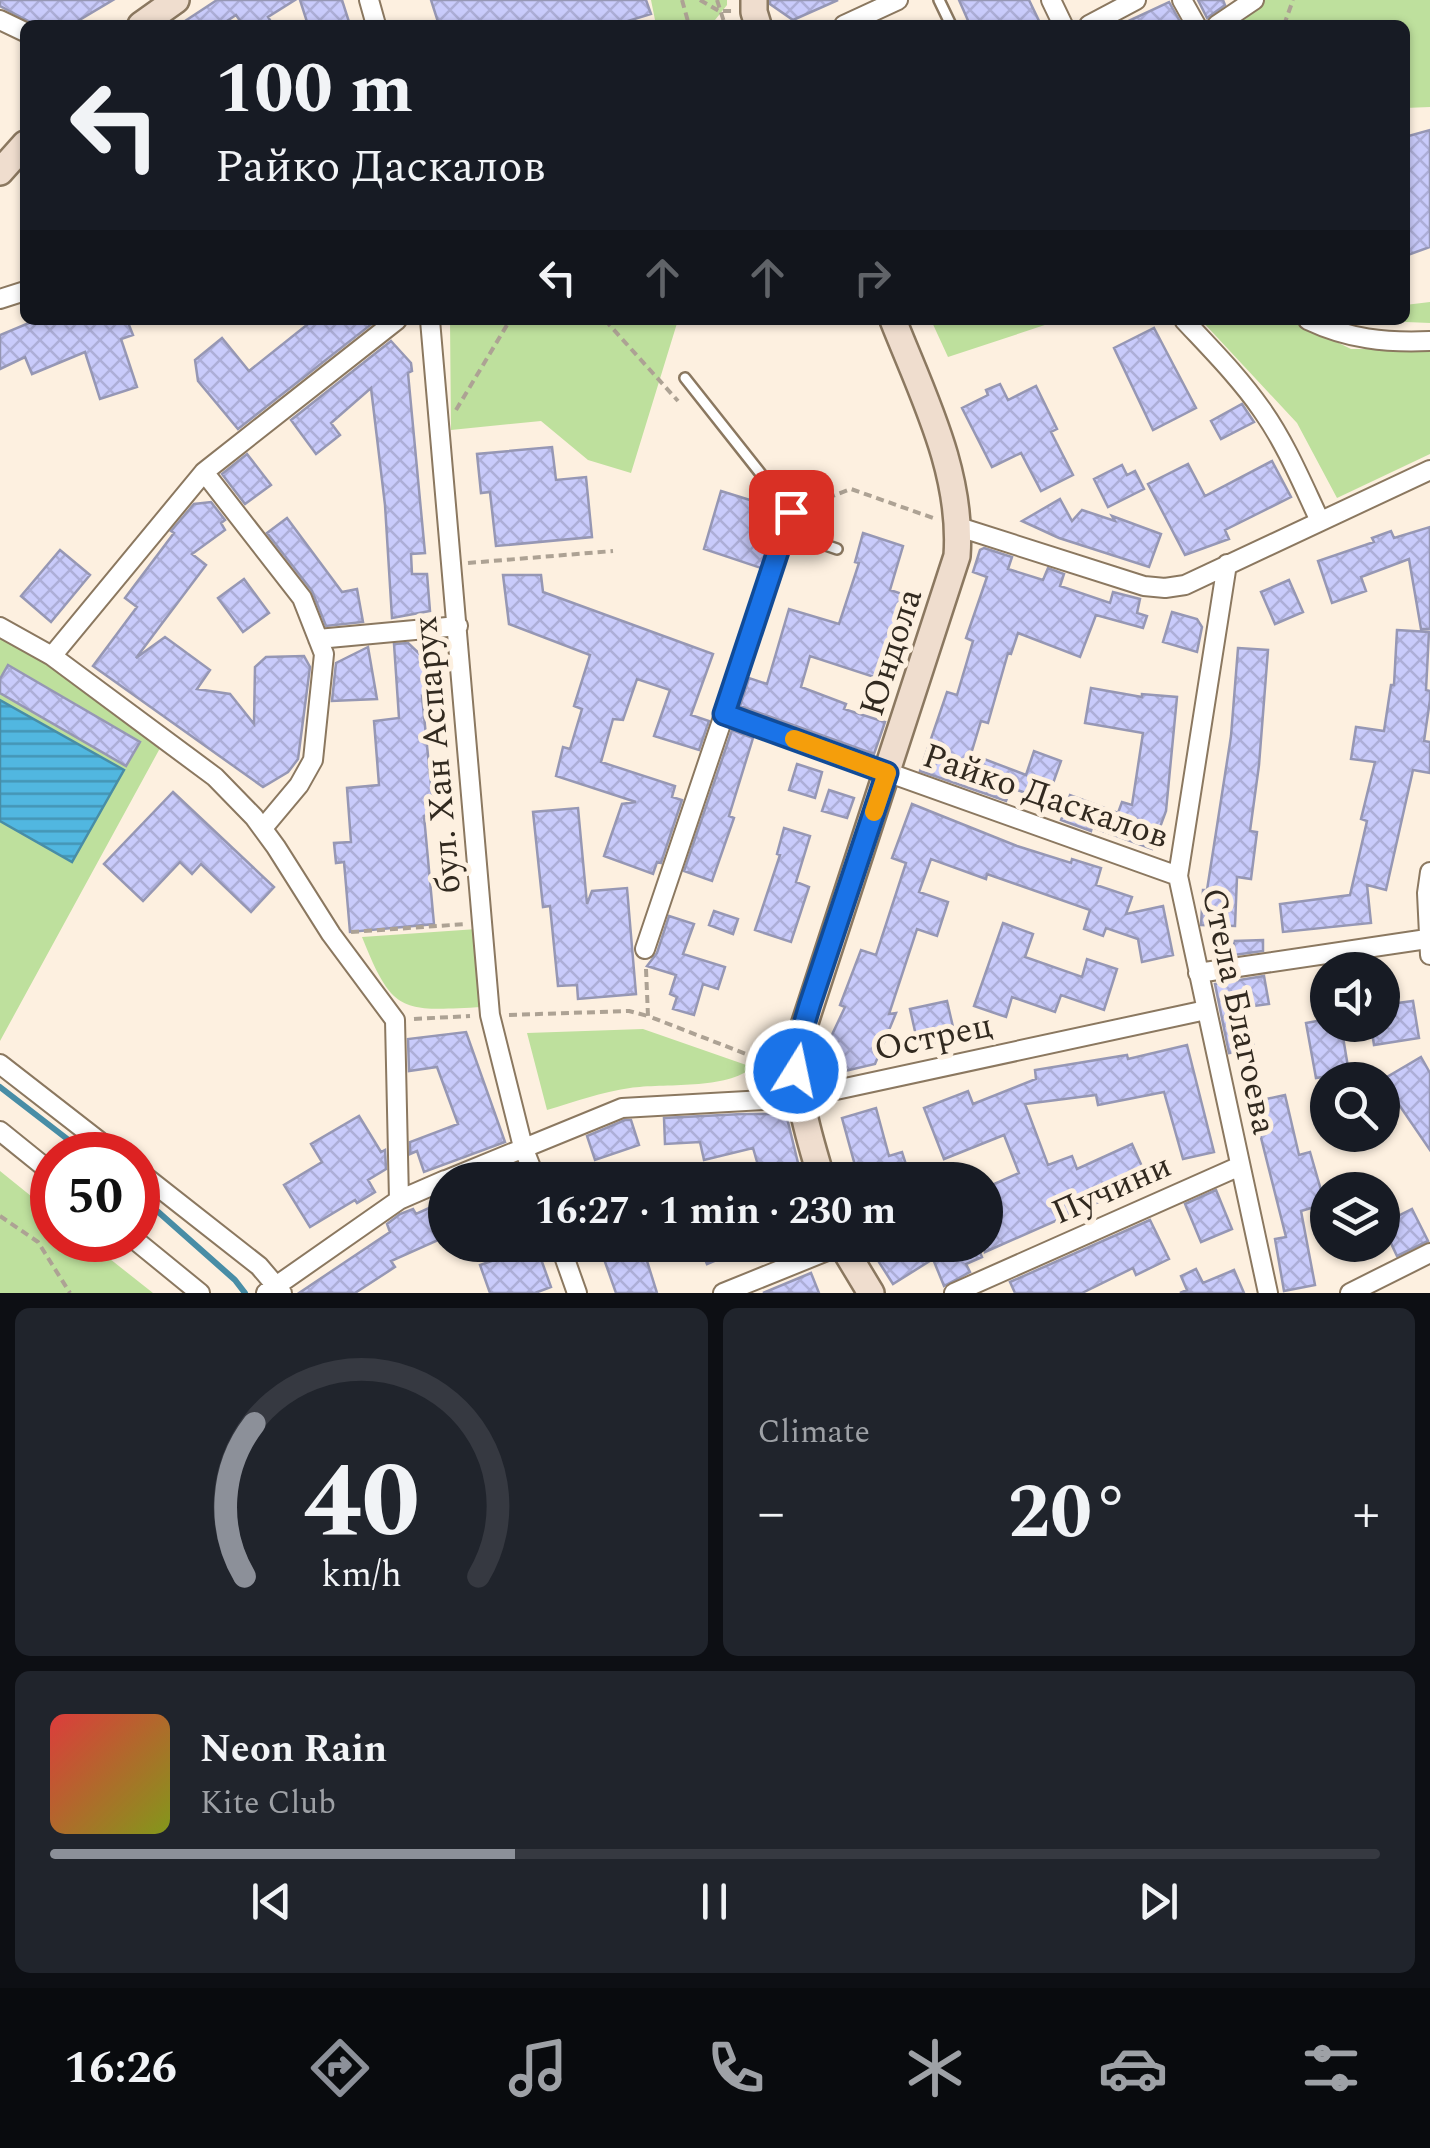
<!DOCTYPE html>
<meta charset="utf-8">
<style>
:root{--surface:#171b24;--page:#20242c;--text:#f1f3f6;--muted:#9ea1a6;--line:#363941;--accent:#8c9099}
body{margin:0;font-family:Spectral,serif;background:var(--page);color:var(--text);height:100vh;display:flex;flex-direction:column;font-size:38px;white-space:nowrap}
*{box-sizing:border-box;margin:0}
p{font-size:32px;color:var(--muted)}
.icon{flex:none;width:55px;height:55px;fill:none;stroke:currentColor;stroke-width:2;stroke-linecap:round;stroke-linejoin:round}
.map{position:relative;height:1293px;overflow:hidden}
.panel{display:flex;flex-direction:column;gap:15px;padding:15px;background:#0d0f14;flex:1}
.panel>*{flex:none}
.banner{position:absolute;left:20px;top:20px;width:1390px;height:305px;border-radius:15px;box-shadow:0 2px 8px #0004;background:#171b24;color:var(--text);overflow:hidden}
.fabs{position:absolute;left:1310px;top:952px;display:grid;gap:20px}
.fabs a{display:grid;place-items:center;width:90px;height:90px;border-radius:50%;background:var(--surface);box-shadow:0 2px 8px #0004;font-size:50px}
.speed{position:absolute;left:30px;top:1132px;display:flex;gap:20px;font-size:50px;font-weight:700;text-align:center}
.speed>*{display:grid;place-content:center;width:130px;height:130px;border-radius:50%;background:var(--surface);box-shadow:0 2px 8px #0004;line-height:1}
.speed .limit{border:15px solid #d22;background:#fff;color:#111}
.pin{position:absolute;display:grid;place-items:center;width:85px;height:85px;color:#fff;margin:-42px;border-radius:20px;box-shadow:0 5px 15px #0006}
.me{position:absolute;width:110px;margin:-55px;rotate:10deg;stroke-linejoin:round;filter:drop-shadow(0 0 8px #0008)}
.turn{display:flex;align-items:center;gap:35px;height:210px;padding:0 30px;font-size:45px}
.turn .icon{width:130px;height:130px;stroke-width:2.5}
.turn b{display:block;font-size:70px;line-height:85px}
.lanes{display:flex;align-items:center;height:95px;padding:0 30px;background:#0003;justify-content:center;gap:50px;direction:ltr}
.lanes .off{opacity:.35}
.big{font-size:75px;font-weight:700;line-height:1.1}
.panel .card{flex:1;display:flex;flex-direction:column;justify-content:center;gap:15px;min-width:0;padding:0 35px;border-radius:15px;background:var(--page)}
.panel .dial{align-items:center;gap:0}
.dial svg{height:260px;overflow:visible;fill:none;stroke:var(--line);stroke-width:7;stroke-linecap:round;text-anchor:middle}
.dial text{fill:var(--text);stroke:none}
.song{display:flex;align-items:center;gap:30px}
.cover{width:120px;height:120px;border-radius:15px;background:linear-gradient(135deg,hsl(0 70% 55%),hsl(70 70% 35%))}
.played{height:10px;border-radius:5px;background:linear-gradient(90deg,var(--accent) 35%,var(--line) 35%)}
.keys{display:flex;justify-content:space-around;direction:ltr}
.heat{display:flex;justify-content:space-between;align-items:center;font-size:55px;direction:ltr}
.panel .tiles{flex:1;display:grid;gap:15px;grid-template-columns:1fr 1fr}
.card:last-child{grid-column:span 2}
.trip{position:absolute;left:428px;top:1162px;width:575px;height:100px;border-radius:50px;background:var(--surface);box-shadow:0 2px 8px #0004;font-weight:700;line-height:100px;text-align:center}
.tabs{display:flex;height:160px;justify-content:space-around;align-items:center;background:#090b0e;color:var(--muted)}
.tabs .icon{width:70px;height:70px}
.tabs .on{color:var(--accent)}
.tabs b{font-size:45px;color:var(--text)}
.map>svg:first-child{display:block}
</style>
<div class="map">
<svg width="1430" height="1293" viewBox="0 0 1430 1293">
<defs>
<pattern id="water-rules" width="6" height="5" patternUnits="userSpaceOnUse" patternTransform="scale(2.5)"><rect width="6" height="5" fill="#51b7e0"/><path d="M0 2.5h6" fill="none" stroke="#4495b5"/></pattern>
<pattern id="building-cross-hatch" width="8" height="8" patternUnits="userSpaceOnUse" patternTransform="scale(2.5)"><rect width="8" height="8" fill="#c9cbfb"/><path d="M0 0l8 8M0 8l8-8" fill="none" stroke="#adaed7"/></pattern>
</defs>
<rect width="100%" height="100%" fill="#fdf0e0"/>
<path fill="#bee09d" d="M651,0H727V5L711,25H656Z
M1254,0H1430V107L1405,108V25H1215Z
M1430,302V323L1358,320H1405V305Z
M450,320H678L631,473L588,460L541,421L451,430Z
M931,320H1060L948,357Z
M1201,320H1292L1351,349H1430V454L1337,498L1297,423Z
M0,628L165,739L0,1041Z
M477,929L483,1007C402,1011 393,1015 362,937Z
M643,1029L752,1067C729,1090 662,1083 630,1088C602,1092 574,1102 547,1110L527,1033Z
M0,1171L52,1213V1240H86L153,1293H0Z"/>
<path fill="url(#water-rules)" stroke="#488da6" stroke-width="2.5" d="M0,700L124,770L72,862L0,821Z"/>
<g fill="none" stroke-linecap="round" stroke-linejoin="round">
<path stroke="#488da6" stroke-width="6" d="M0,1087L88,1155
M138,1194L235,1280L245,1293"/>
</g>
<path fill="url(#building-cross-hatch)" stroke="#9697b4" stroke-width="2.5" d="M0,0H113L71,25H36L0,6Z
M217,0H295L268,17L273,25H243L236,15L221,25H179Z
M300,0H342L350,25H308Z
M431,0H646L651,14L615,25H439Z
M770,0H838L793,20L770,4Z
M959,0H1029L1041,25H970Z
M1198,0H1223L1225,5L1207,18Z
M1169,2L1182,25H1120Z
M1430,130V247L1405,256V137Z
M36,320H127L133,335L121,339L137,387L100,399L85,352L32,374L25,357L0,369V335Z
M313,320H370L373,323L238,429L198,381L195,360L222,338L249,371Z
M1154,328L1196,408L1153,430L1114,348Z
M391,341L411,363L412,371L408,373L425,553L411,554L412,574H427L430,611L392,618L385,505L371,388L331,423L340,435L316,454L291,420Z
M1000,384L1008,400L1036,386L1057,429L1051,432L1073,475L1041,491L1021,453L992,467L962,408L988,395L986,390Z
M1242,404L1254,422L1221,439L1211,421Z
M552,447L556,480L586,477L592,537L496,546L490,492L481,493L477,454Z
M247,454L271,485L245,504L222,474Z
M1272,461L1291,497L1225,530L1229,539L1185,555L1148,484L1188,464L1205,496Z
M1122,465L1127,475L1135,471L1144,489L1108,507L1094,479Z
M721,491L779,509L782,514L764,569L704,549Z
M1060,499L1072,521L1082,510L1115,521L1112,516L1161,534L1149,567L1059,538L1022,521Z
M211,502L225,520L221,523L225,530L192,554L206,565L136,658L165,637L210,670L197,689L230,694L254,724L255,667L266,657L304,656L310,667L298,759L288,772L263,787L93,666L137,607L125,598L174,533L171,531L194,504Z
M287,518L342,592L357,589L363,622L326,626L312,591L267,533Z
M1430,527V629H1421L1409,559L1361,577L1366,591L1332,603L1318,561L1374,542L1372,538L1391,531L1394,538Z
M863,533L903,546L890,590L917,599L905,637L892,632L877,678L810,656L801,687L846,704L844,709L885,722L874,754L740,706L749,678L767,684L789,609L839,624L859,563L855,562Z
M984,548L1012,557L1008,569L1043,580L1048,568L1064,574L1060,586L1110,603L1113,592L1140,599L1137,613L1147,616L1143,628L1096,615L1080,657L1018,633L1011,654L1008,653L988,723L981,721L971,754L1026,775L1034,751L1061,761L1047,800L1011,788L1006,801L920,771L947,692L957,695L973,641L966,638L987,577L973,572L980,550Z
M60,550L90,575L51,622L21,596Z
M503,575H541L543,592L713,654L691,715L709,721L699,750L654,736L670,690L637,679L623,720L613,719L601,762L675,786L672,797L682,800L661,863L657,862L653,874L604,856L622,804L636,802L556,776L563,747L570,749L582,709L574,706L590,655L509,624Z
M244,579L269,613L243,632L218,598Z
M1289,580L1303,612L1275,624L1261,592Z
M1172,612L1197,619L1202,627L1197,652L1163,642Z
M1397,630L1429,632L1426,690L1430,691V700L1424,741L1430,742V773L1413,770L1386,890L1367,885L1371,923L1283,932L1280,904L1350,895L1367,821L1361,819L1375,762L1351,759L1356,727L1384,731L1391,685H1394Z
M408,643L424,658L426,697L422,696L434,815L424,816L434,924L350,932L344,862L336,863L334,843L351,842L347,788L379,785L374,721L399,718L394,644Z
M368,647L377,699L332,701L336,663Z
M1238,648L1268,650L1259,765L1250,831L1257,832L1251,879L1237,877L1235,926L1201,925L1203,890H1207L1231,736Z
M8,665L140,742L126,766L0,693V679Z
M1091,688L1142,697V694L1177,697L1166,811L1152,849L1092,827L1091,831L1061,820L1070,795L1118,813L1122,802L1132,805L1143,733L1085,723Z
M732,730L753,738L729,816L734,818L712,881L684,871Z
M797,764L822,772L815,798L789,790Z
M829,790L854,798L847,818L822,811Z
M173,792L274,887L251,912L201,864L192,874L180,862L143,901L104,864Z
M912,804L1017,846L1071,863L1072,859L1101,868L1096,885L1132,897L1126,914L1163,906L1173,955L1142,962L1138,939L1106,928L1103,936L1084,929L1090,910L987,874L986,879L931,859L919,892L948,902L937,936L917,929L889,1014L896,1013L875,1064L828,1075L823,1054L845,1007L840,1005L861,950L876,955L906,863L892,858Z
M578,808L587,904L592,891L627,888L636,994L578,999L577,985L558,986L550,906L543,907L533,812Z
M784,828L810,836L796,882L809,887L791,942L755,930L780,855L777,854Z
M714,911L738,919L733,934L709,925Z
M669,916L694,924L683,954L725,967L718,989L703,984L694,1015L673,1009L677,997L670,994L676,975L647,966L657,953Z
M1003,923L1033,934L1025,957L1082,977L1087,959L1117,969L1104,1010L1061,995L1055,1012L1012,997L1006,1017L974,1006Z
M1263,940V951L1234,955V941Z
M1264,976L1269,1004L1246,1007L1254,1049L1229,1053L1215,984Z
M947,1001L953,1027L946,1028L949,1042L919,1049L910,1009Z
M1413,1001L1419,1038L1374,1045L1371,1025H1382V1005Z
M1328,1019V1025H1341L1349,1073L1316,1078L1306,1023Z
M466,1032L505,1142L424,1172L417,1151L410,1154V1142L458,1124L437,1067L409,1071L408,1039Z
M1187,1045L1214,1152L1183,1159L1164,1092L1098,1105L1096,1095L1025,1104L1048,1165L1072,1156L1077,1169L1132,1144L1148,1180L985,1252V1188L1019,1173L1004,1135L944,1159L924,1108L968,1091L973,1104L1036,1079L1035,1070L1127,1055L1128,1059Z
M1421,1057L1430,1073V1150L1382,1080Z
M1285,1095L1299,1155L1310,1152L1325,1204L1301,1211L1315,1285L1284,1291L1275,1239L1286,1237L1252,1102Z
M876,1108L889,1156L902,1152L911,1180H859L842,1118Z
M742,1114H786L800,1171L762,1179L753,1148L704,1160L700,1142L665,1144L664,1118Z
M359,1116L381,1152L385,1150L386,1169L368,1180L375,1192L357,1203L355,1200L310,1227L284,1185L322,1162L311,1144Z
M625,1120H631L639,1145L595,1160L587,1136Z
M1216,1190L1232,1229L1201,1242L1185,1204Z
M438,1204L445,1221V1237L391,1261L395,1267L355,1293H299L390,1232L387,1224L400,1214L413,1209L416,1214Z
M1412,1209L1428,1241L1397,1256L1382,1224Z
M1150,1220L1169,1259L1136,1275L1133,1268L1082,1293H1015L1010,1282Z
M498,1245H536L551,1287L535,1293H490L480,1265L503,1257Z
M599,1245H642L657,1293H616Z
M699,1245H752L707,1264Z
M868,1245H977L982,1257L966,1264L970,1272L944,1286L933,1259L893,1284Z
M1196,1269L1203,1283L1234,1270L1244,1293H1180L1187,1290L1181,1276Z
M811,1273L819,1293H763Z"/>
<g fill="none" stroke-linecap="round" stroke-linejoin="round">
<defs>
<path id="lane" d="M939,0L951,25
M685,378L791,512L762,602
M785,531L837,549"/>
<path id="street" d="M369,0L376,25
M1051,0L1063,25
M1182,0L1196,25
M0,20L25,32
M844,25L898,0
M1089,25L1136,0
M1217,25L1254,0
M0,299L25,291
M430,320L490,1015L523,1147L536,1180
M1184,320C1211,349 1239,377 1262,410C1286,444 1302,483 1320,521
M1308,320C1348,339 1386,343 1430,341
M204,472L397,320
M959,527L1144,586L1165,588L1185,585L1430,470
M1227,564L1178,876L1268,1293
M0,627L52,656L215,777L254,817L276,847L331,934L395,1020L399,1200
M318,639L458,626
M52,656L204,472L302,598L324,654L313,760L299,785L263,828
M724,714L1178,876
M1430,872L1427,893L1430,955
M645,949L762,602
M1198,973L1427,939
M0,1064L117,1155
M0,1131L52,1173
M138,1171L259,1266L282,1293
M446,1180L622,1108L799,1098L1206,1010
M135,1240L200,1293
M560,1245L577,1293
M266,1293L399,1200L445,1180
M723,1293L842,1245
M954,1293L1240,1166
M1350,1293L1430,1253"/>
<path id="secondary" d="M754,0V12L758,25
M141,25L176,0
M0,172L25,144
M822,1180C807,1130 794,1091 800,1038L957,556C963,473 923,396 893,320
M842,1245L871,1293"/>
</defs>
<use href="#lane" stroke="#8b7860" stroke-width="14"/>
<use href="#street" stroke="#8b7860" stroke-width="22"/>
<use href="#secondary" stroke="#8b7860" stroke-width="30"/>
<path stroke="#ada294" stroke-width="4" stroke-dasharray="8 5" stroke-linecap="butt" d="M682,0L689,25
M700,0L719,11H732
M717,0L725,25
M1284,25L1293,0
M605,320L678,401
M456,410L510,320
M803,507L851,489L936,519
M468,563L613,551
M351,932L466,924
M646,969L648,1016L777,1066
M509,1015L629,1011L648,1016
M414,1019L470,1016
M0,1216L38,1242L70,1293"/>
<use href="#lane" stroke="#fff" stroke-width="9"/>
<use href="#street" stroke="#fff" stroke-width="18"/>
<use href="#secondary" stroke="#efddce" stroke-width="25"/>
</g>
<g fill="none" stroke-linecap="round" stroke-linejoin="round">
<defs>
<path id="route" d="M791,512L724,714L887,773L810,1004L800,1038L796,1071"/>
</defs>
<use href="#route" stroke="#114b97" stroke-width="25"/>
<use href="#route" stroke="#1a73e8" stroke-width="18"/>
<path stroke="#f59e0b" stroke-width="18" d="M794,739L887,773L874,812"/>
</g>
<g text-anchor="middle" stroke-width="10" stroke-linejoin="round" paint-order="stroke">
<g font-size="35" fill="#322a20" stroke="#fdf0e0">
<text transform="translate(890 652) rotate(-72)" y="12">Юндола</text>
<text transform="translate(436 755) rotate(-95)" y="12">бул. Хан Аспарух</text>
<text transform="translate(1046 795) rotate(19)" y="12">Райко Даскалов</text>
<text transform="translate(1240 1011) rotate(78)" y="12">Стела Благоева</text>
<text transform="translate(933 1036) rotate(-12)" y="12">Острец</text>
<text transform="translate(1111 1188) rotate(-24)" y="12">Пучини</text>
</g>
</g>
</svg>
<div class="fabs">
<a><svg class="icon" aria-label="sound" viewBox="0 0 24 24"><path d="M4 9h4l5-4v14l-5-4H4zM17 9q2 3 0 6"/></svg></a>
<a><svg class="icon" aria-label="search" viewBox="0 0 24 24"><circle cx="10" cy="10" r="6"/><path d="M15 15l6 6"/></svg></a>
<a><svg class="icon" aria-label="layers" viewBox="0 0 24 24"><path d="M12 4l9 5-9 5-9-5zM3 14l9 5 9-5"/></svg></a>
</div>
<div class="speed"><div class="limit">50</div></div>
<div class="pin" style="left:791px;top:512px;background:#d93025"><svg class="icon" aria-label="arrive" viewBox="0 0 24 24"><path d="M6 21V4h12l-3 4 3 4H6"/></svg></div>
<svg class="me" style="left:796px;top:1071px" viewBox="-20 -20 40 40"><circle r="17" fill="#1a73e8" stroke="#fff" stroke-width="3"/><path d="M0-11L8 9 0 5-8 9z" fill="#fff"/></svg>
<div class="trip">16:27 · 1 min · 230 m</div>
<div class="banner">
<div class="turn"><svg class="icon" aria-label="left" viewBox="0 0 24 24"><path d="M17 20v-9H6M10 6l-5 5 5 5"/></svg><div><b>100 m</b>Райко Даскалов</div></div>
<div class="lanes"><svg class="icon" aria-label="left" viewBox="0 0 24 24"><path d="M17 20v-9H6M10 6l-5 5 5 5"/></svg><svg class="icon off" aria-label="ahead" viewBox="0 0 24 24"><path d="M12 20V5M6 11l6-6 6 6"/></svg><svg class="icon off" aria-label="ahead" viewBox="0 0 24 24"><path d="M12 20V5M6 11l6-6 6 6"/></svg><svg class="icon off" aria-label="right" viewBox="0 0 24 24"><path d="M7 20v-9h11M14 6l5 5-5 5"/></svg></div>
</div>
</div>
<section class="panel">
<div class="tiles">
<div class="card dial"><svg viewBox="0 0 100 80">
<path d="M14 69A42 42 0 1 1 86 69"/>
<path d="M14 69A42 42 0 0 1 17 22" stroke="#8c9099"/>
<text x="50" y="56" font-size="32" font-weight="700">40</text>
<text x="50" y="72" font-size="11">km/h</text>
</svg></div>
<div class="card"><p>Climate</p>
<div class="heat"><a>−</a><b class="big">20°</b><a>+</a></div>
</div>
<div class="card">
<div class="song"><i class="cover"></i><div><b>Neon Rain</b><p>Kite Club</p></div></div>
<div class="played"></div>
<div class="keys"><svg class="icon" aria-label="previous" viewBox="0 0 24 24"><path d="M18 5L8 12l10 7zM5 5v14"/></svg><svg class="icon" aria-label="pause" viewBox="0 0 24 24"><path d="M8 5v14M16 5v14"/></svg><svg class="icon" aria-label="next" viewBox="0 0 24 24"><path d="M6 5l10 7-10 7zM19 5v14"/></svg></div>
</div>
</div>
</section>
<nav class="tabs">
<b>16:26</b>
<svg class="icon on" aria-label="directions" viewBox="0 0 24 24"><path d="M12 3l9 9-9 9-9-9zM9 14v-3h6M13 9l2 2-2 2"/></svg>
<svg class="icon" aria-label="music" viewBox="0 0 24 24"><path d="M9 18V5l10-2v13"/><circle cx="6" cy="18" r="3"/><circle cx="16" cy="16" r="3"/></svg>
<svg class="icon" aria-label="phone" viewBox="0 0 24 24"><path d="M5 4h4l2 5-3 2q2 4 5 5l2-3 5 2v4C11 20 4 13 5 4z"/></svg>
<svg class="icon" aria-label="climate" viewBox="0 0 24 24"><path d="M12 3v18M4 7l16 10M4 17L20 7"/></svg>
<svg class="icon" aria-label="car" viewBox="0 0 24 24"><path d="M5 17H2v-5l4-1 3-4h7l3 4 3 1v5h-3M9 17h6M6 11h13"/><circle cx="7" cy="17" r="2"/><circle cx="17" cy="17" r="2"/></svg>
<svg class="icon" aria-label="filters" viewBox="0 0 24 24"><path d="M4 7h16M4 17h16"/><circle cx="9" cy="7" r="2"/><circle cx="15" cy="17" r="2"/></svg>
</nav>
